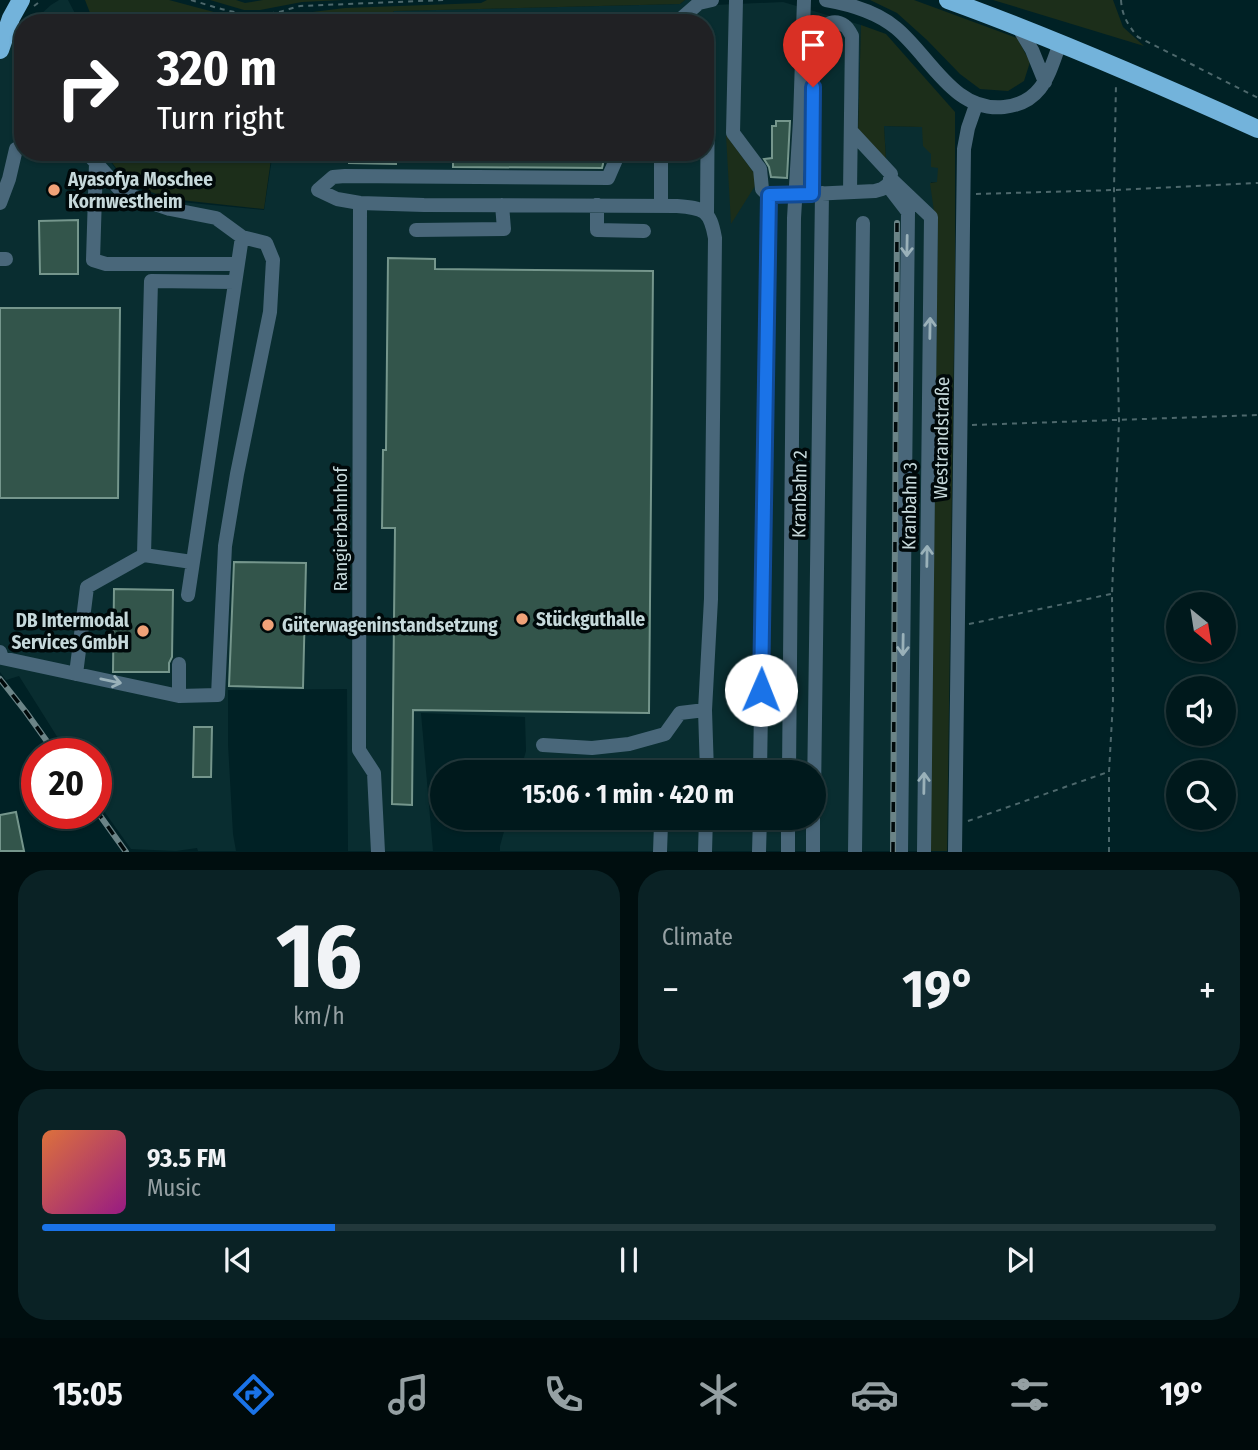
<!DOCTYPE html>
<meta charset="utf-8">
<style>
:root{--surface:#00191c;--page:#0a2225;--text:#f1f3f6;--muted:#95a0a3;--line:#22383b;--accent:#1a73e8}
body{margin:0;font-family:"Fira Sans Condensed",sans-serif;background:var(--page);color:var(--text);height:100vh;display:flex;flex-direction:column;font-size:26px;white-space:nowrap}
*{box-sizing:border-box;margin:0}
p{font-size:23px;color:var(--muted)}
.icon{flex:none;width:38px;height:38px;fill:none;stroke:currentColor;stroke-width:2;stroke-linecap:round;stroke-linejoin:round}
.map{position:relative;height:852px;overflow:hidden}
.sheet{display:flex;flex-direction:column;gap:18px;padding:18px;background:#000e0f;flex:1}
.sheet>*{flex:none}
.banner{position:absolute;left:14px;top:14px;width:700px;height:147px;border-radius:28px;box-shadow:0 2px 5px #0004,0 0 0 2px var(--line);background:#202124;color:#fff;overflow:hidden}
.needle{width:46px;rotate:150deg}
.controls{position:absolute;left:1166px;top:592px;display:grid;gap:14px}
.controls a{display:grid;place-items:center;width:70px;height:70px;border-radius:50%;background:var(--surface);box-shadow:0 2px 5px #0004,0 0 0 2px var(--line);font-size:35px}
.speed{position:absolute;left:21px;top:738px;display:flex;gap:14px;font-size:35px;font-weight:700;text-align:center}
.speed>*{display:grid;place-content:center;width:91px;height:91px;border-radius:50%;background:var(--surface);box-shadow:0 2px 5px #0004,0 0 0 2px var(--line);line-height:1}
.speed .limit{border:10px solid #d22;background:#fff;color:#111}
.pin{position:absolute;display:grid;place-items:center;width:60px;height:60px;color:#fff;margin:-72px -30px;border-radius:50% 50% 50% 0;rotate:-45deg;box-shadow:0 0 7px #0007}
.pin .icon{rotate:45deg}
.me{position:absolute;width:77px;margin:-38px;rotate:1deg;stroke-linejoin:round;filter:drop-shadow(0 0 5px #0008)}
.turn{display:flex;align-items:center;gap:24px;height:147px;padding:0 28px;font-size:32px}
.turn .icon{width:91px;height:91px;stroke-width:2.5}
.turn b{display:block;font-size:49px;line-height:60px}
.big{font-size:52px;font-weight:700;line-height:1.1}
.sheet .card{flex:1;display:flex;flex-direction:column;justify-content:center;gap:10px;min-width:0;padding:0 24px;border-radius:28px;background:var(--page)}
.sheet .dial{align-items:center;gap:0}
.dial b{font-size:91px;line-height:1}
.song{display:flex;align-items:center;gap:21px}
.cover{width:84px;height:84px;border-radius:10px;background:linear-gradient(135deg,hsl(20 70% 55%),hsl(310 70% 35%))}
.played{height:7px;border-radius:4px;background:linear-gradient(90deg,var(--accent) 25%,var(--line) 25%)}
.keys{display:flex;justify-content:space-around;direction:ltr}
.heat{display:flex;justify-content:space-between;align-items:center;font-size:38px;direction:ltr}
.sheet .tiles{flex:1;display:grid;gap:18px;grid-template-columns:1fr 1fr}
.card:last-child{grid-column:span 2}
.trip{position:absolute;left:430px;top:760px;width:396px;height:70px;border-radius:35px;background:var(--surface);box-shadow:0 2px 5px #0004,0 0 0 2px var(--line);font-weight:700;line-height:70px;text-align:center}
.menu{display:flex;height:112px;justify-content:space-around;align-items:center;background:#000a0b;color:var(--muted)}
.menu .icon{width:49px;height:49px}
.menu .current{color:var(--accent)}
.menu b{font-size:32px;color:var(--text)}
.map>svg:first-child{display:block}
</style>
<div class="map">
<svg width="1258" height="852" viewBox="0 0 1258 852">
<rect width="100%" height="100%" fill="#002125"/>
<path fill="#092d30" d="M59,0H68L80,23H31L51,5Z
M685,0H694L714,5L783,2L861,25L858,135L886,159L884,126L922,127L931,154L938,167V182H931L938,219L930,851H500V846L508,817H814V772H520L526,751L525,717L421,713L433,851H348L347,689L228,690V744L233,834L236,851H198L197,848L176,851L131,849L96,800V754H68L19,676L6,680L0,672V31L19,33L23,30V152H103L128,185L171,201L264,210L273,152H705V23H385L394,11L680,4Z"/>
<path fill="#1c2e1a" d="M85,0H169L255,23H94Z
M210,0H236L245,3L263,0H343L302,2L260,10H244Z
M487,0H685L680,4L394,11L385,23H334L288,15L345,8L481,3Z
M870,0H914L1017,38L1030,62L1024,81L1008,91L980,89L960,74L927,40L897,13Z
M993,0H1113L1123,27L1144,46Z
M861,25L886,34L955,112V270L947,851H930L938,220L935,219L930,183L937,182L938,168L931,167V154L923,146L922,127L884,126L886,160L858,135Z
M726,135L754,173L755,186L731,224Z
M104,152H272L264,209L171,199L128,184Z"/>
<path fill="#33554b" stroke="#75968c" stroke-width="2" d="M776,121H790L787,178L771,177L769,167L764,159L772,158V126H776Z
M349,152H396V164L349,163Z
M453,152H604L603,164L602,168L453,167Z
M78,220V274H40L39,221Z
M388,258L435,259V269L653,271L649,713L413,710L412,805L392,804L395,528H382L383,450H386Z
M0,308H120L118,498H0Z
M234,562L306,563L303,688L229,686Z
M114,589L173,590L172,657L169,663V672H113Z
M194,727H212L211,777H193Z
M16,812L24,851H0V815Z"/>
<g fill="none" stroke-linecap="round" stroke-linejoin="round">
<path stroke="#4d686c" stroke-width="2" stroke-dasharray="5 5" stroke-linecap="butt" d="M191,0C218,8 244,18 273,13C282,12 291,8 300,6L444,0
M1121,0C1122,16 1128,25 1138,37L1258,98
M34,6L42,0
M976,194L1114,190L1258,183
M972,425L1258,415
M969,624L1111,594
M968,821L1108,772
M1109,852V772L1113,701L1112,594L1119,421L1114,190L1116,83"/>
<path stroke="#49677a" stroke-width="14" d="M736,0L733,133L760,169L762,189L769,196L875,191L882,189L889,184L891,174L852,132
M826,0C849,4 877,12 896,28C930,56 953,112 1004,107C1043,103 1049,73 1060,43
M676,23L699,3L712,0
M1017,25L1032,50L1045,82
M705,73L708,76L707,213
M81,152L89,155L123,193L170,209L216,218L242,237L266,243L273,260L270,312L237,474L225,546L218,695L179,696
M661,155H618L608,178L345,176L333,177L318,190L337,199L360,203L424,205L677,206C704,208 710,210 715,238L711,599L705,710L707,772
M96,163L93,260L106,264H238
M890,178L931,217L924,852
M888,186L908,212L901,852
M812,194L813,41C818,29 831,16 845,26C847,27 851,34 852,36L850,192
M0,203L9,179L16,149
M360,203L359,750L374,773L378,852
M597,205V230L644,231
M661,205V152
M416,230L504,229L502,205
M0,259H6
M192,562L144,555L151,281L235,282
M188,595L242,237
M0,652L2,658L179,696V664
M76,674L87,587L144,555
M543,745L592,748L629,744L665,734L680,713L705,710
M760,772L769,196
M789,772L794,218L800,120L804,0
M814,795L822,193
M660,852L661,824L669,817
M705,852L706,817
M759,852L760,817
M788,852V817
M813,852V817
M855,852L863,223
M955,852L964,149L968,128L976,105"/>
<path stroke="#73b3db" stroke-width="18" d="M948,0C1053,38 1156,83 1258,129
M0,50L11,18L21,0"/>
<defs>
<path id="rail" d="M0,679L26,712L56,754
M96,810L126,852
M893,852L897,223"/>
</defs>
<use href="#rail" stroke="#6b8487" stroke-width="6"/>
<use href="#rail" stroke="#00090a" stroke-width="3.5" stroke-dasharray="10" stroke-linecap="butt"/>
</g>
<defs><path id="oneway-shaft" d="M-6 0H5M1.5-3L5.5 0L1.5 3" fill="none" stroke-width="1.6" stroke-linecap="round" stroke-linejoin="round" transform="scale(1.75)"/></defs>
<g stroke="#9ab1b9">
<use href="#oneway-shaft" transform="translate(907 246) rotate(91)"/>
<use href="#oneway-shaft" transform="translate(930 328) rotate(-89)"/>
<use href="#oneway-shaft" transform="translate(927 556) rotate(-89)"/>
<use href="#oneway-shaft" transform="translate(903 645) rotate(91)"/>
<use href="#oneway-shaft" transform="translate(111 681) rotate(12)"/>
<use href="#oneway-shaft" transform="translate(924 783) rotate(-89)"/>
</g>
<g fill="none" stroke-linecap="round" stroke-linejoin="round">
<defs>
<path id="route" d="M761,690L769,195L812,194L813,87"/>
</defs>
<use href="#route" stroke="#114b97" stroke-width="18"/>
<use href="#route" stroke="#1a73e8" stroke-width="12"/>
</g>
<g fill="#f0a278" stroke="#00090a" stroke-width="2.5">
<circle cx="54" cy="190" r="7"/>
<circle cx="522" cy="619" r="7"/>
<circle cx="268" cy="625" r="7"/>
<circle cx="143" cy="631" r="7"/>
</g>
<g text-anchor="middle" stroke-width="7" stroke-linejoin="round" paint-order="stroke">
<g font-size="19" font-weight="bold" fill="#c6d9db" stroke="#00090a" text-anchor="start">
<text x="68" y="186">Ayasofya Moschee<tspan x="68" dy="22">Kornwestheim</tspan></text>
<text x="536" y="626">Stückguthalle</text>
<text x="129" y="627" text-anchor="end">DB Intermodal<tspan x="129" dy="22">Services GmbH</tspan></text>
<text x="282" y="632">Güterwageninstandsetzung</text>
</g>
<g font-size="19" fill="#c6d9db" stroke="#00090a">
<text transform="translate(941 438) rotate(-89)" y="7">Westrandstraße</text>
<text transform="translate(799 494) rotate(-89)" y="7">Kranbahn 2</text>
<text transform="translate(909 506) rotate(-89)" y="7">Kranbahn 3</text>
<text transform="translate(340 529) rotate(-90)" y="7">Rangierbahnhof</text>
</g>
</g>
</svg>
<div class="controls">
<a><svg class="needle" viewBox="-14 -14 28 28"><path d="M0-13l5 13h-10z" fill="#e53935"/><path d="M0 13l5-13h-10z" fill="#95a0a3"/></svg></a>
<a><svg class="icon" aria-label="sound" viewBox="0 0 24 24"><path d="M4 9h4l5-4v14l-5-4H4zM17 9q2 3 0 6"/></svg></a>
<a><svg class="icon" aria-label="search" viewBox="0 0 24 24"><circle cx="10" cy="10" r="6"/><path d="M15 15l6 6"/></svg></a>
</div>
<div class="speed"><div class="limit">20</div></div>
<div class="pin" style="left:813px;top:87px;background:#d93025"><svg class="icon" aria-label="arrive" viewBox="0 0 24 24"><path d="M6 21V4h12l-3 4 3 4H6"/></svg></div>
<svg class="me" style="left:761px;top:690px" viewBox="-20 -20 40 40"><circle r="19" fill="#fff"/><path d="M0-13L10 11 0 6-10 11z" fill="#1a73e8"/></svg>
<div class="trip">15:06 · 1 min · 420 m</div>
<div class="banner">
<div class="turn"><svg class="icon" aria-label="right" viewBox="0 0 24 24"><path d="M7 20v-9h11M14 6l5 5-5 5"/></svg><div><b>320 m</b>Turn right</div></div>
</div>
</div>
<section class="sheet">
<div class="tiles">
<div class="card dial"><b>16</b><p>km/h</p></div>
<div class="card"><p>Climate</p>
<div class="heat"><a>−</a><b class="big">19°</b><a>+</a></div>
</div>
<div class="card">
<div class="song"><i class="cover"></i><div><b>93.5 FM</b><p>Music</p></div></div>
<div class="played"></div>
<div class="keys"><svg class="icon" aria-label="previous" viewBox="0 0 24 24"><path d="M18 5L8 12l10 7zM5 5v14"/></svg><svg class="icon" aria-label="pause" viewBox="0 0 24 24"><path d="M8 5v14M16 5v14"/></svg><svg class="icon" aria-label="next" viewBox="0 0 24 24"><path d="M6 5l10 7-10 7zM19 5v14"/></svg></div>
</div>
</div>
</section>
<nav class="menu">
<b>15:05</b>
<svg class="icon current" aria-label="directions" viewBox="0 0 24 24"><path d="M12 3l9 9-9 9-9-9zM9 14v-3h6M13 9l2 2-2 2"/></svg>
<svg class="icon" aria-label="music" viewBox="0 0 24 24"><path d="M9 18V5l10-2v13"/><circle cx="6" cy="18" r="3"/><circle cx="16" cy="16" r="3"/></svg>
<svg class="icon" aria-label="phone" viewBox="0 0 24 24"><path d="M5 4h4l2 5-3 2q2 4 5 5l2-3 5 2v4C11 20 4 13 5 4z"/></svg>
<svg class="icon" aria-label="climate" viewBox="0 0 24 24"><path d="M12 3v18M4 7l16 10M4 17L20 7"/></svg>
<svg class="icon" aria-label="car" viewBox="0 0 24 24"><path d="M5 17H2v-5l4-1 3-4h7l3 4 3 1v5h-3M9 17h6M6 11h13"/><circle cx="7" cy="17" r="2"/><circle cx="17" cy="17" r="2"/></svg>
<svg class="icon" aria-label="filters" viewBox="0 0 24 24"><path d="M4 7h16M4 17h16"/><circle cx="9" cy="7" r="2"/><circle cx="15" cy="17" r="2"/></svg>
<b>19°</b>
</nav>
